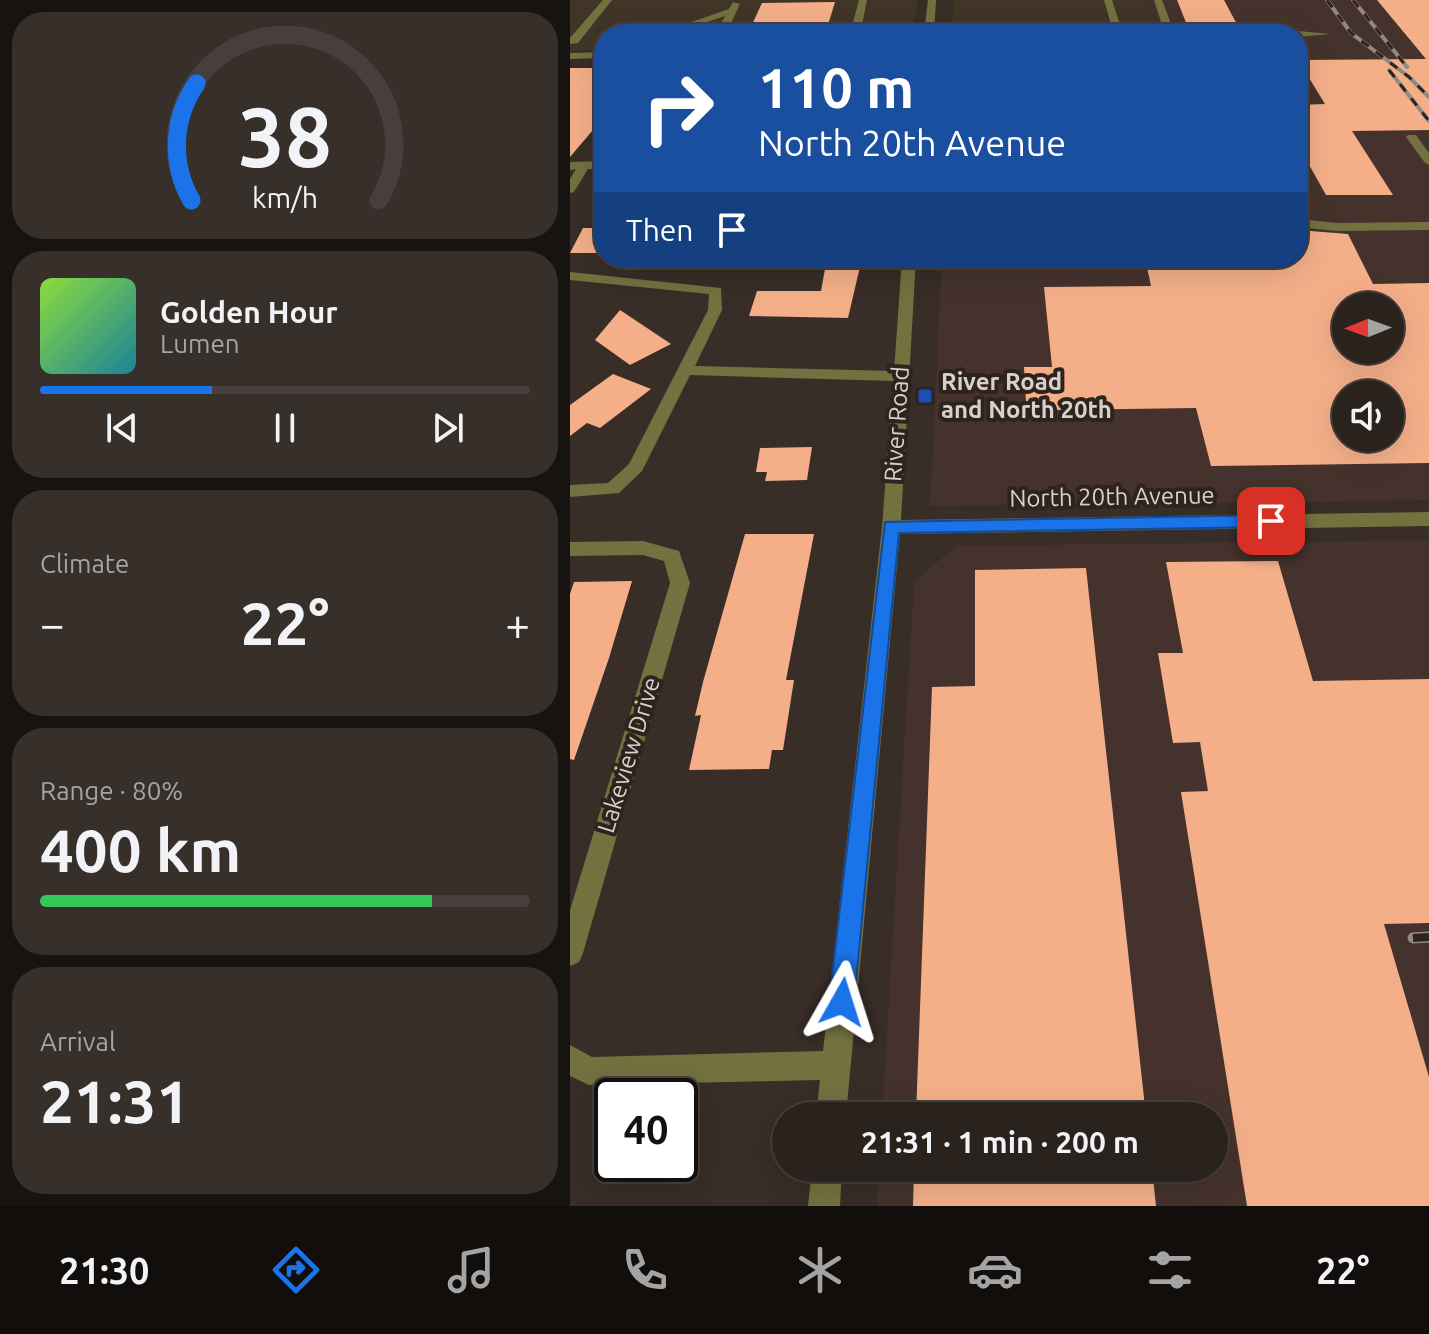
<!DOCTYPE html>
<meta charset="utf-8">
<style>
:root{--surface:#2a221d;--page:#362f2a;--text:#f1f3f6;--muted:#a5a4a4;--line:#463f3b;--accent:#1a73e8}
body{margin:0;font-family:Ubuntu,sans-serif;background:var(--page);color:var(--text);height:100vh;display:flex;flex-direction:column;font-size:30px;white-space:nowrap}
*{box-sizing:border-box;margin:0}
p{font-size:26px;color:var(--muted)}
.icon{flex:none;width:44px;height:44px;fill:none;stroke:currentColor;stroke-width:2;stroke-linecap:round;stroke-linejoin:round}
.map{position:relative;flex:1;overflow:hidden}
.sheet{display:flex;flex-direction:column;gap:12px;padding:12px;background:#171310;width:570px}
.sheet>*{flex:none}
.banner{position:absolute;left:24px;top:24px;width:714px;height:244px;border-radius:32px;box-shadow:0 8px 32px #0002,0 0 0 2px var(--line);background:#1a4fa0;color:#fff;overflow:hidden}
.needle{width:52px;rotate:269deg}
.controls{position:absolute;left:762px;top:292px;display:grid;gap:16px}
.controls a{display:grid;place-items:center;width:72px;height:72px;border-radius:50%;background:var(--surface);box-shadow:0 8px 32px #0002,0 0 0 2px var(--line);font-size:40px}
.speed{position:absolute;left:24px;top:1078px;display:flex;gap:16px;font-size:40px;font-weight:700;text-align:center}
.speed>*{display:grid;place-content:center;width:104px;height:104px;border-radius:50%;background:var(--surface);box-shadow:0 8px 32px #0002,0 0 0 2px var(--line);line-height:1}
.speed .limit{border:4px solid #111;border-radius:12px;background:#fff;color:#111}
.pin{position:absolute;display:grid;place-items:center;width:68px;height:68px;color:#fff;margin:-34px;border-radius:16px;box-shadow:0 4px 12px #0006}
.me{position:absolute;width:88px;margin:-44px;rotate:6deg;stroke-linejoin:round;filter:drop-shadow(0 0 6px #0008)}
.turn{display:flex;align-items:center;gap:28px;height:168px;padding:0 32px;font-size:36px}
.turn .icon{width:104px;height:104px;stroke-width:2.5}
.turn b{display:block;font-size:56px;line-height:68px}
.then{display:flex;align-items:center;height:76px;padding:0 32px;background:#0003;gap:16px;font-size:30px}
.big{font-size:60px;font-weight:700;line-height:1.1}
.sheet .tile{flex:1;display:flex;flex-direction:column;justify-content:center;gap:12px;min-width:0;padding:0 28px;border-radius:32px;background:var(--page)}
.sheet .dial{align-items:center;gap:0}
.dial svg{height:208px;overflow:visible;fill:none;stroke:var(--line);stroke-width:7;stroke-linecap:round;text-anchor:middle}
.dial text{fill:var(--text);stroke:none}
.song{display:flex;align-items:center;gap:24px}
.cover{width:96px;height:96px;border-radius:12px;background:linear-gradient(135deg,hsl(90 70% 55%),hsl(190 70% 35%))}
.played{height:8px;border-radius:4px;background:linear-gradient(90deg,var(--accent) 35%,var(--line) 35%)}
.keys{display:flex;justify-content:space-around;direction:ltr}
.heat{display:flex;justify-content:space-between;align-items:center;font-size:44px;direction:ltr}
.charge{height:12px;border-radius:6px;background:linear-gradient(90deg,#34c759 80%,var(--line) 0)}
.trip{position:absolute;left:202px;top:1102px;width:456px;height:80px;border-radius:40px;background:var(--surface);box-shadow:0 8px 32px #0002,0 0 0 2px var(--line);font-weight:700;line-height:80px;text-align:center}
.dock{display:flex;height:128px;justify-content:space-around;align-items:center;background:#110e0c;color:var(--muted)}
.dock .icon{width:56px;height:56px}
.dock .current{color:var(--accent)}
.dock b{font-size:36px;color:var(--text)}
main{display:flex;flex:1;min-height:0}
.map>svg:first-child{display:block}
</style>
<main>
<section class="sheet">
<div class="tile dial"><svg viewBox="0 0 100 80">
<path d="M14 69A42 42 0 1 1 86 69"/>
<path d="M14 69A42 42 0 0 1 16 24" stroke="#1a73e8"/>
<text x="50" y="56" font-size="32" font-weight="700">38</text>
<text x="50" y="72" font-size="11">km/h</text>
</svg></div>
<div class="tile">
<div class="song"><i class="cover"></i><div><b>Golden Hour</b><p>Lumen</p></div></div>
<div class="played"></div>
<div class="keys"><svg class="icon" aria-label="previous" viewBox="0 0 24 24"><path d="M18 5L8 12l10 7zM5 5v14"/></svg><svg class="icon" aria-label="pause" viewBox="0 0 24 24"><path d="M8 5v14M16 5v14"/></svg><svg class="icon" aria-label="next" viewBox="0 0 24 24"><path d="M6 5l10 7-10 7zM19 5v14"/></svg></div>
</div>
<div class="tile"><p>Climate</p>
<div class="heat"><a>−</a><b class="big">22°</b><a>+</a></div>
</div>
<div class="tile"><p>Range · 80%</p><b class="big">400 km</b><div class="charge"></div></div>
<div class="tile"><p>Arrival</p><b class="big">21:31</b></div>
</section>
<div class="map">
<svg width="859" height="1206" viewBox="0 0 859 1206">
<rect width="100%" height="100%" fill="#382d27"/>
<path fill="#403526" d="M0,0H348L341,34H34V50L0,51Z
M383,0H578L591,34H382Z"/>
<path fill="#45322d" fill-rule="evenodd" d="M578,0H859V500L360,506L372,258H728V34H591ZM776,306H820V350H776ZM776,394H820V438H776Z
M859,540V1206H307L309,1168H644V1116H312L344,582L386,546Z"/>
<path fill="#f4af89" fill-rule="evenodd" d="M607,0H654L670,30H619Z
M807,0H859V130L782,131L823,195H756L728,145V105L755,104L728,60L856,59Z
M265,2L258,25H228L226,31H179L192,3Z
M0,68H34V117L0,157Z
M13,228H34V253H0Z
M728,230L778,234L803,284L859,283V463L641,466L626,408L485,410L484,402H456L454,367H482L474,287L581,286L575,258H728ZM776,306H820V350H776ZM776,394H820V438H776Z
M257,258H292L278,318L179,316L187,291H251Z
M50,310L101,344L60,365L25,340Z
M43,374L81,389L30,428L17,423L0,436V405Z
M242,447L237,480L195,481L197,472H186L190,448Z
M175,534H244L216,680H224L213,750H202L199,769L119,770L131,715L125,716L133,682Z
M708,561L743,681L859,679V923L814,924L859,1077V1206H677L611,792L638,791L630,742L603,743L588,653H613L596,562Z
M516,568L576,1116H346L362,687L405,686V570Z
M62,581L39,658L4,760L0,759V594L4,582Z
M344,1168H582L586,1206H343Z"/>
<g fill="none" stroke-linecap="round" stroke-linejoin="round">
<path fill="#73713f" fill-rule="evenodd" d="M33,0H42L8,43L0,44V38Z
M289,0H297L290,34H280Z
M358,0H366L364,34H354Z
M534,0H542L553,34H524L543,31Z
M584,0H592L605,34H595Z
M163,2L170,4L156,34H146L155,16L101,34H87L159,9Z
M728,31L761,34L728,37V34H723Z
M34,52V58L0,59V53Z
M838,135H846L859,153V165L855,163L836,137Z
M34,161V169H18L4,192L0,193V179L6,169L0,170V162Z
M728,219L767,223L859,222V230L767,231L728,227Z
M332,258H346L331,520L859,512V526L330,534L276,1116H246L250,1080L19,1085L0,1076V1045L22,1057L253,1051L312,527L323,381L120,375L72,471L49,493L0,497V485L38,483L59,464L138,310L139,294L0,280V272L151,288L152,310L125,366L324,371Z
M73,541L109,551L120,583L13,953L9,962L0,966V910L100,583L94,561L73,555L0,556V542Z
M242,1168H272L270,1206H238Z"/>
<defs>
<path id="rail-far1" d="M757,0L781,33L839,77L859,97
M783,0L837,67
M819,70L859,121"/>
<path id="rail" d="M843,938L859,937"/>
</defs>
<use href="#rail-far1" stroke="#928984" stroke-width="4"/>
<use href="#rail" stroke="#928984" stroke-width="11"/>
<use href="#rail-far1" stroke="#2e231d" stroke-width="3" stroke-dasharray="9" stroke-linecap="butt"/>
<use href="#rail" stroke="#2e231d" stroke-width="8" stroke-dasharray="25" stroke-linecap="butt"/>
</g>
<path fill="#1a73e8" stroke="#114b97" stroke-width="2" d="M701,515L709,521L701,527L329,533L284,1002L281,1010L272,1014L263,1010L259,1002L315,522Z"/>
<rect fill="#1a4fb4" stroke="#2e231d" stroke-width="3" x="347" y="388" width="16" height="16" rx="4"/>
<g text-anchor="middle" stroke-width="8" stroke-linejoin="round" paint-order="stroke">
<g font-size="24" font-weight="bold" fill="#d8d0cc" stroke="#2e231d" text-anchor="start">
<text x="371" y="390">River Road<tspan x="371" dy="28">and North 20th</tspan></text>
</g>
<g font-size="24" fill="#d8d0cc" stroke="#2e231d">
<text transform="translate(327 424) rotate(-86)" y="8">River Road</text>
<text transform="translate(542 497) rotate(-1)" y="8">North 20th Avenue</text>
<text transform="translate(59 755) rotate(-73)" y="8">Lakeview Drive</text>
</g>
</g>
</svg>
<div class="controls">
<a><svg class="needle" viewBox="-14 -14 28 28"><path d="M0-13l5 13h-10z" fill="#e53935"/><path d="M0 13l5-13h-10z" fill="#a5a4a4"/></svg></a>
<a><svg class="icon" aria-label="sound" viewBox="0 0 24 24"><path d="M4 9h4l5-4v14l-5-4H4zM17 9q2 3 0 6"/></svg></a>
</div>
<div class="speed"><div class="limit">40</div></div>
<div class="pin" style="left:701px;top:521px;background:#d93025"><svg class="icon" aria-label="arrive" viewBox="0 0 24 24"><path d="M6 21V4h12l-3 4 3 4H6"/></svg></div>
<svg class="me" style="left:272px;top:1002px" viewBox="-20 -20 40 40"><path d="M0-17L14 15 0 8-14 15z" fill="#1a73e8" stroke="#fff" stroke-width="4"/></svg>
<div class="trip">21:31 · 1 min · 200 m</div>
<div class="banner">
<div class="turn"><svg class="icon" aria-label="right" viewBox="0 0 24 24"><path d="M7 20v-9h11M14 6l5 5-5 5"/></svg><div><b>110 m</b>North 20th Avenue</div></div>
<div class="then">Then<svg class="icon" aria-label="arrive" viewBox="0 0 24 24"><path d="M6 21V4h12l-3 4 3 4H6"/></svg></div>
</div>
</div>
</main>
<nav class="dock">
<b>21:30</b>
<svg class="icon current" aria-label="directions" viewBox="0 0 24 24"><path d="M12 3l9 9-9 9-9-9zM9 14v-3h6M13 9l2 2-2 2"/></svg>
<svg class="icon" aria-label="music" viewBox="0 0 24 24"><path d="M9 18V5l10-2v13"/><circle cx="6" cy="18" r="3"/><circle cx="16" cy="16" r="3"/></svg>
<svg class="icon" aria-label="phone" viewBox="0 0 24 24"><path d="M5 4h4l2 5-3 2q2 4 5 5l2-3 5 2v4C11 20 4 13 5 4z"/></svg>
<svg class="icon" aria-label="climate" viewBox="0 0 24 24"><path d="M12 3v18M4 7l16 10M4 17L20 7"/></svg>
<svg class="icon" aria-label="car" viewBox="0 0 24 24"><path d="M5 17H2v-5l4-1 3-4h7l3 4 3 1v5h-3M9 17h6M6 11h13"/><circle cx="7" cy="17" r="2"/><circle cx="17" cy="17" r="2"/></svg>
<svg class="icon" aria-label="filters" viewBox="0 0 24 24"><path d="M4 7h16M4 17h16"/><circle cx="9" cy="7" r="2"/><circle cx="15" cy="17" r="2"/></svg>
<b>22°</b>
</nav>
